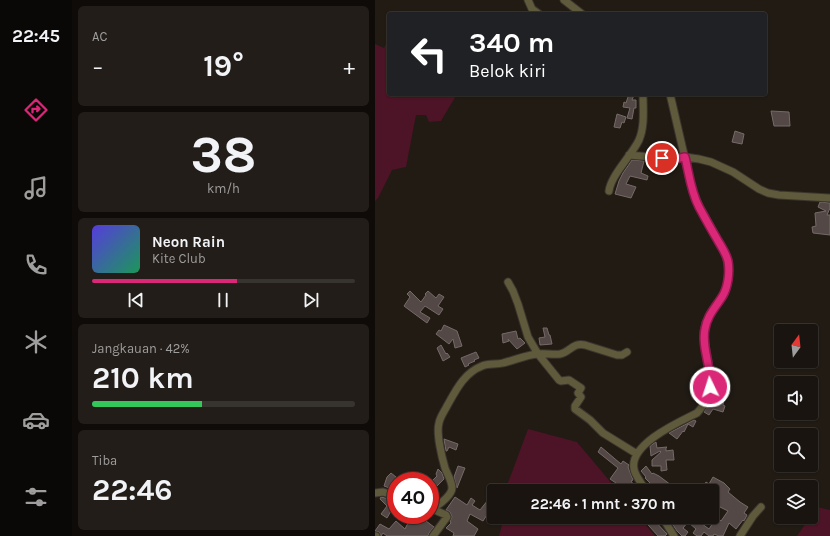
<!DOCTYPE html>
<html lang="id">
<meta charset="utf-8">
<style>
:root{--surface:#19140f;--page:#221d18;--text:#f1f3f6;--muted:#9f9e9e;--line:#37332f;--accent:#db2777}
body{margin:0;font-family:Karla,sans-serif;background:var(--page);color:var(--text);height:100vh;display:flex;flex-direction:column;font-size:15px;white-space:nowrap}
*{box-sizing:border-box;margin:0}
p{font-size:13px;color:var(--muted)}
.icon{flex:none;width:22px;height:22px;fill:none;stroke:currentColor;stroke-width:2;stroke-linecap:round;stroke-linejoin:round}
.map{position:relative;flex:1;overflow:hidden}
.drawer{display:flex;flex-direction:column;gap:6px;padding:6px;background:#0e0b08;width:303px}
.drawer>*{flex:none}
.banner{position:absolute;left:12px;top:12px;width:380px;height:84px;border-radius:4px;box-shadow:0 1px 3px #0004,0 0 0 1px var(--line);background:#202124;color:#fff;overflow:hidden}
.needle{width:26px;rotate:15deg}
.buttons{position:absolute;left:399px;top:324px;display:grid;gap:8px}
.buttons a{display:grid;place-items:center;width:44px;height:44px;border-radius:4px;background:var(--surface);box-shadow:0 1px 3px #0004,0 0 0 1px var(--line);font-size:20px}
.speed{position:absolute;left:12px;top:472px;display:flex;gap:8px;font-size:20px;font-weight:700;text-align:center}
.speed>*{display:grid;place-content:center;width:52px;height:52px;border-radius:50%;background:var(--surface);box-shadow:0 1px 3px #0004,0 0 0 1px var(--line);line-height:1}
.speed .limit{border:6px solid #d22;background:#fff;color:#111}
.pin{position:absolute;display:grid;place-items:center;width:34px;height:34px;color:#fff;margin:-17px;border:2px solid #fff;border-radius:50%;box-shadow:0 1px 4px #0007}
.me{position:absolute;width:44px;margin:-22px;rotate:356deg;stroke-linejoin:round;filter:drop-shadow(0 0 3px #0008)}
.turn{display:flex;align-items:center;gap:14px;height:84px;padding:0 16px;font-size:18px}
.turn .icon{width:52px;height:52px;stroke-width:2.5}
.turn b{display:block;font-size:28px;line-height:34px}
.big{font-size:30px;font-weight:700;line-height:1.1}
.drawer .card{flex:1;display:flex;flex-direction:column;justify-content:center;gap:6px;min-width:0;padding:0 14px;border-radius:6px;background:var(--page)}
.drawer .dial{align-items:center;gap:0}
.dial b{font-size:52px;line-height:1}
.song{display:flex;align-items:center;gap:12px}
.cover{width:48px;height:48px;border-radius:6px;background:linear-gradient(135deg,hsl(250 70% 55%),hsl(150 70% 35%))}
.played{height:4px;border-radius:2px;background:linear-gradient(90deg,var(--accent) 55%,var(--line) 55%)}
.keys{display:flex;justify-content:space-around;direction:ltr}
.heat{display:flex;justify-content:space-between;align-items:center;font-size:22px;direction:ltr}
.charge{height:6px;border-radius:3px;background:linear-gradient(90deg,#34c759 42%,var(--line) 0)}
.trip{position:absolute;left:112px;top:484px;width:232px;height:40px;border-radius:4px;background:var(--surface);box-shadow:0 1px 3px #0004,0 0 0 1px var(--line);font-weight:700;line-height:40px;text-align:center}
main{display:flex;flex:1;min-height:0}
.tab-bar{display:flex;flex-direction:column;width:72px;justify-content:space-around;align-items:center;background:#0a0806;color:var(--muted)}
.tab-bar .icon{width:28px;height:28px}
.tab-bar .on{color:var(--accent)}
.tab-bar b{font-size:18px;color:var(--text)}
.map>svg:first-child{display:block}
</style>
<main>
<nav class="tab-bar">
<b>22:45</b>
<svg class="icon on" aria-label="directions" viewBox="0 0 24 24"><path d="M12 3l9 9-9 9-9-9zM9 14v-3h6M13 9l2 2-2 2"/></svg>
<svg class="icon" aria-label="music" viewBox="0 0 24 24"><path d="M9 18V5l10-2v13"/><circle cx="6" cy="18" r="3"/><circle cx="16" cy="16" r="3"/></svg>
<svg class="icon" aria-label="phone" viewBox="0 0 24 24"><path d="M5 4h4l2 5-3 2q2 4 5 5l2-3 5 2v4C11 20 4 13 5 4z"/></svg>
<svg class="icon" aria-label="climate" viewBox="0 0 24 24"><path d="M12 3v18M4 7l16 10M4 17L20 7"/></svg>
<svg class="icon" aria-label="car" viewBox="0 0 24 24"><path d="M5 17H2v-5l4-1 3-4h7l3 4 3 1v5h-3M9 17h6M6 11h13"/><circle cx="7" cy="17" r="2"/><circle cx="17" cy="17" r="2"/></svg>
<svg class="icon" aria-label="filters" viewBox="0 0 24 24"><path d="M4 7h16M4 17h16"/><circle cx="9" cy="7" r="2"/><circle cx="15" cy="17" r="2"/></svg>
</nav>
<section class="drawer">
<div class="card"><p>AC</p>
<div class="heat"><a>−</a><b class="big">19°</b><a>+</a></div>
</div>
<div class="card dial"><b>38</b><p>km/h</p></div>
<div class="card">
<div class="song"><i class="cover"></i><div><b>Neon Rain</b><p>Kite Club</p></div></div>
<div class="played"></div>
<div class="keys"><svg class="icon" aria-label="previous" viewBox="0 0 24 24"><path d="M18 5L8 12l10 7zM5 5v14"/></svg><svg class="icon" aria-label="pause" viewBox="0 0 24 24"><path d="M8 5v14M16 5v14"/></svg><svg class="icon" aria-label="next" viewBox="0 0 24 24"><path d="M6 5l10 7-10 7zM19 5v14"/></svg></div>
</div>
<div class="card"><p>Jangkauan · 42%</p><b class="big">210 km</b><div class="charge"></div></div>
<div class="card"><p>Tiba</p><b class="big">22:46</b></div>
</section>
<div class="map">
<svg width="455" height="536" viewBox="0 0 455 536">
<rect width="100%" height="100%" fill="#211b14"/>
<path fill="#4d1326" d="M14,38V94H82L66,121L54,122L51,115H41L31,167L17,170L3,198L0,201V44L9,48Z
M153,429L202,442L243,491H130Z
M442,507L455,510V536H422Z
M120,517H264L280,536H124L127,525L118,522Z"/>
<path fill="#534845" stroke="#756a67" d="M254,94L259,95L257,100H261V108H259L257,119L252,118L255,108L248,107L249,102L251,103Z
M396,111L414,112L415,126H399Z
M242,114L251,117L249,123L247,122L245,128L239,127Z
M360,131L369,134L367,144L357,142Z
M257,160L269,161L266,173L273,176L272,180L255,176L251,184L261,187L256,198L240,194L244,181L248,173Z
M445,202L455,203V208L452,215H455V235L438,233L437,227L441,226L440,213L451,211L443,207Z
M35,291L46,302L51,295L50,294L53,291L61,298L64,294L69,297L63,306L68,309L64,315L50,306L45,312L55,318L52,323L33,309L29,306L35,297L32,294Z
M69,325L82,331L87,346L80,348L78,339L74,344L61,334L64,330L66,331Z
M168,328H172L174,335H175L177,344L165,345L164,338L170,337Z
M141,331L143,339L145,338L150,343L142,349L133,339L134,341L128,343L127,334Z
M66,345L71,354L72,353L75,357L68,361L62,348Z
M101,352L104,358L99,360L100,361L93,364L94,365L90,367L86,358Z
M339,390L344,393L350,394L348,405L350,406L348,412L338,409L334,415L329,412L336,400Z
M319,420L321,421L318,427L313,424L309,432L308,431L302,439L294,433Z
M69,439L83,444L81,450L74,447L72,451H71Z
M281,442L282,448L292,447L291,448V451L298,450L299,460H291L292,470L286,471V466H277V460L286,452L285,451L276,456L275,446Z
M226,447L246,464L248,461L254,465L253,467L258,480L256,481L263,491H248L241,483L235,479L243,468L223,452Z
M83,466L90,468L82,488L79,477Z
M271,466L277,474L278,473L284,476L296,485L295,487L299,491H291L287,488L285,491H277L276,490L275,488L278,486L270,478L271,477L266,471Z
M63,469L67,473L69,479L58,490L62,493L61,495L63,498L58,501H57L55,499V483L62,476L61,474Z
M16,473L26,481H21V487L20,490L9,486L12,477Z
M338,477L349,483L355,489L353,492L365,502L373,507L369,513L372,515L369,521L368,520L361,529L354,523L348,536H344L339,534L338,536H334L329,532L326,536H322L318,533L321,529L313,522L308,528L313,532L310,536H307L302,531L298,525L307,517H312L316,520L319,518L334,529L338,523L335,520L339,515L346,521L353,511L345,507L340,515L337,513V491H329L327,490L331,482L334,484Z
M6,497L14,499L16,501V500L21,501V515L16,511L12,518L6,514L12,506L5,499Z
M80,497L92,505L96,498L100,501L97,505L105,510L113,500L119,504V507L116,511L115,510L108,521L95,514L92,521L103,529L99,536H78L79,533L71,528L76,523L75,521L77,517L75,512L71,510Z
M42,515L47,518L59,527L54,533L53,536H12L8,533L6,536L4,532L0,531L5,524L14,529L21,521L30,529L32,525L38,519L39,520Z
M266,517H271L274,521L277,518L292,534L290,536H283Z"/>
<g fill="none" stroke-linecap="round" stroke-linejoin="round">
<defs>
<path id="minor" d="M153,0L157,9L164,14
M189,0L207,14
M254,155L300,159L310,157L324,159L336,162L358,172L384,189L393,193L404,195L455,198
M234,191C236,175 257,155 264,140C270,126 268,109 268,94
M133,282L138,291L143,304L153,337L163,354L184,380L186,381L194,380L206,388L203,393L206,397L200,406V409L215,420L228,433L262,454
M271,491C268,485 260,476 259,469C254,444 304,422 322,413C326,409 329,404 332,398C338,380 334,368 331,350C330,344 329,337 329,331C331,316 340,308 348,296C355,283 355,264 349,251L324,206L317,189L295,94
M0,493L8,492L21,496
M55,506C57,506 59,507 61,506C67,503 77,494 77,488C77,481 72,474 70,468C67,458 61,433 64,423C65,417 69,412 72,406C81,390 89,373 107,366C114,363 121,365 128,363C140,360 151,355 163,354C170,353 178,355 185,354C195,352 198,342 210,345L242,355H247L252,352
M55,508L71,515L72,517L58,536
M287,517L299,536
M0,536H1
M365,536L378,516L386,507"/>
</defs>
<use href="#minor" stroke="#3b352e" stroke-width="9"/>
<use href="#minor" stroke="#5e5a3b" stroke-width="7"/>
</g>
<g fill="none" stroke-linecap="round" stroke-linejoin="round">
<defs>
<path id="route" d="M287,158L300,159L310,157C314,174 316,192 324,207C330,218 336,229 342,239C346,246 351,253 353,261C355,272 353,288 347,297C340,308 332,316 330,329C326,347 337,368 335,387"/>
</defs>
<use href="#route" stroke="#8e194d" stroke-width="10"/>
<use href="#route" stroke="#db2777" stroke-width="7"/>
</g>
</svg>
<div class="buttons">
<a><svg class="needle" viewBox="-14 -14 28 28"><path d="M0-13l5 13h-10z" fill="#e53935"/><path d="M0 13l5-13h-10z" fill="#9f9e9e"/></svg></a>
<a><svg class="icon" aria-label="sound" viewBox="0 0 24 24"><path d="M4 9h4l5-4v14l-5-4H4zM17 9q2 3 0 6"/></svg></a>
<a><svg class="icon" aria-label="search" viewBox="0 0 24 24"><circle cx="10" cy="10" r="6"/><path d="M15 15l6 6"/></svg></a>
<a><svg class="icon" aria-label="layers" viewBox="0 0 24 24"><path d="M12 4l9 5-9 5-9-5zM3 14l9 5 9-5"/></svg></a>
</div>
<div class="speed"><div class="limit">40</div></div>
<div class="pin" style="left:287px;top:158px;background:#d93025"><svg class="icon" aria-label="arrive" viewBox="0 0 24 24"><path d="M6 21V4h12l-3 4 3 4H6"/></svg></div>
<svg class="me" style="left:335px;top:387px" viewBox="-20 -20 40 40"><circle r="17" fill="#db2777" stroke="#fff" stroke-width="3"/><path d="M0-11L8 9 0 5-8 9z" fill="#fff"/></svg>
<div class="trip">22:46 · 1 mnt · 370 m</div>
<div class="banner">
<div class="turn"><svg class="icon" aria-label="left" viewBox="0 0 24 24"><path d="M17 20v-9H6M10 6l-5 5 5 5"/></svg><div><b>340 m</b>Belok kiri</div></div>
</div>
</div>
</main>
